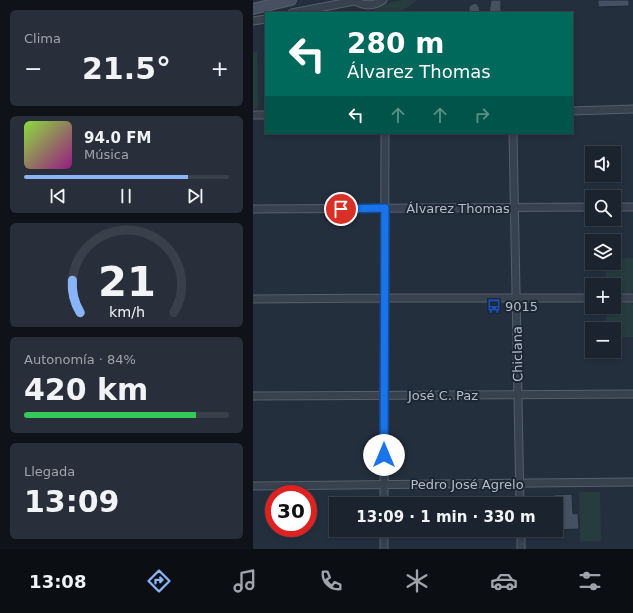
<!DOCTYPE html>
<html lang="es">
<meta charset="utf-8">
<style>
:root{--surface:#1b232e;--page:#282f3a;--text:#f1f3f6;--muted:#a0a4aa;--line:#39404a;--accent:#8ab4f8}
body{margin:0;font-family:"DejaVu Sans",sans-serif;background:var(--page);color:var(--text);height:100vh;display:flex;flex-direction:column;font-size:15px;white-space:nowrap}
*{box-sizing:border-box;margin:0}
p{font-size:13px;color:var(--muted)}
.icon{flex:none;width:22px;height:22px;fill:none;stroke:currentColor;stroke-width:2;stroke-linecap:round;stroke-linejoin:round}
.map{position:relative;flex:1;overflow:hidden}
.panel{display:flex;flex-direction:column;gap:10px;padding:10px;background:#0f1319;width:253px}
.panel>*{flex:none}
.guide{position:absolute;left:12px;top:12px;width:308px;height:122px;border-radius:0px;box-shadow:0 2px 6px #0003,0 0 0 1px var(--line);background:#00695c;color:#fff;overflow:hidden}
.fabs{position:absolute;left:332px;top:146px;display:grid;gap:8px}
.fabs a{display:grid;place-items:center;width:36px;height:36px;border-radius:0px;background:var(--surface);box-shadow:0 2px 6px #0003,0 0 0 1px var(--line);font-size:20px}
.speed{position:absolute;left:12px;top:485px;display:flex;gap:8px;font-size:20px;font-weight:700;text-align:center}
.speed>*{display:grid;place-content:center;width:52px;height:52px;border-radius:50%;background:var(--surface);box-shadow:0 2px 6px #0003,0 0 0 1px var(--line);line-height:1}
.speed .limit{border:6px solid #d22;background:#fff;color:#111}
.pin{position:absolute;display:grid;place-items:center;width:34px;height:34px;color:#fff;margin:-17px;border:2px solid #fff;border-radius:50%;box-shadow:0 1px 4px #0007}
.me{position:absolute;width:44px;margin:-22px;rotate:0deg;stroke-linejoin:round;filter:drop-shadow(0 0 3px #0008)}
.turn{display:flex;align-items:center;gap:14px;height:84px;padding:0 16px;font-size:18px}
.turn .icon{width:52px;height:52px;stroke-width:2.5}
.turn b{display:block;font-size:28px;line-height:34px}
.lanes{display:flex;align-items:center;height:38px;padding:0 16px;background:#0003;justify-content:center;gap:20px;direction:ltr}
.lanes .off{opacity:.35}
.big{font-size:30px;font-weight:800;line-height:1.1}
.panel .widget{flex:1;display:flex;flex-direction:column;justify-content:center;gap:6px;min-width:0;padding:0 14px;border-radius:6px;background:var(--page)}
.panel .dial{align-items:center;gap:0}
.dial svg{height:104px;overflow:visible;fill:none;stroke:var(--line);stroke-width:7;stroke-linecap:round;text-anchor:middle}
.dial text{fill:var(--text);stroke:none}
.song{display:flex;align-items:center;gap:12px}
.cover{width:48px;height:48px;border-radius:6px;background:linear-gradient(135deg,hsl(90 70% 55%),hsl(310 70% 35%))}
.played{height:4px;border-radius:2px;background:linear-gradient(90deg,var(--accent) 80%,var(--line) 80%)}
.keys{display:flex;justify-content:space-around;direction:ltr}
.heat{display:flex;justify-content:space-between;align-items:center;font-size:22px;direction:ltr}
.charge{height:6px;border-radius:3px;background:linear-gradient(90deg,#34c759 84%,var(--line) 0)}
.trip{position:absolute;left:76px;top:497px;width:234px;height:40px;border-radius:0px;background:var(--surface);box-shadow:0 2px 6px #0003,0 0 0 1px var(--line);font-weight:800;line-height:40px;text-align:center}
.menu{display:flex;height:64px;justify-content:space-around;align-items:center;background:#0b0e12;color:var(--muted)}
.menu .icon{width:28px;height:28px}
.menu .current{color:var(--accent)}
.menu b{font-size:18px;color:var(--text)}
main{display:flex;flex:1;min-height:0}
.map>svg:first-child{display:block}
</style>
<main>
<section class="panel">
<div class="widget"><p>Clima</p>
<div class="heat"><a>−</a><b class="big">21.5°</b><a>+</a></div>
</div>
<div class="widget">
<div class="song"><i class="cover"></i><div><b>94.0 FM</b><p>Música</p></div></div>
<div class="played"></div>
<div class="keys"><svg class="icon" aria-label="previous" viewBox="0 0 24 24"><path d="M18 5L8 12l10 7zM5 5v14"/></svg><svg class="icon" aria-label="pause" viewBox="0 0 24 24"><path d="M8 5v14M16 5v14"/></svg><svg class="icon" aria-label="next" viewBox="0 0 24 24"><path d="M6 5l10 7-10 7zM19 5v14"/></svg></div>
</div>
<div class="widget dial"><svg viewBox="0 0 100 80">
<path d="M14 69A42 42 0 1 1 86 69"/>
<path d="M14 69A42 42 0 0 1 8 44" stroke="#8ab4f8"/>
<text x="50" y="56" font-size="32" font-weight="700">21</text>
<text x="50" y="72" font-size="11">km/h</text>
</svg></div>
<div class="widget"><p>Autonomía · 84%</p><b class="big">420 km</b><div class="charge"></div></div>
<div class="widget"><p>Llegada</p><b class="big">13:09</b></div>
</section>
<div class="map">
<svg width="380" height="549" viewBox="0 0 380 549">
<rect width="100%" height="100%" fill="#242f3e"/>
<path fill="#263c3f" d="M149,0H165L146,13H119L120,10L138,2Z
M4,51L5,109H0V53Z
M364,258H380V290L378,293H361V285H353V270Z
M361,302L378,303L380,305V337H363L361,334V329H356L353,325V307H361Z
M326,492H347L348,541L327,542Z"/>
<path fill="#455162" stroke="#1f2835" d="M238,0H248V13H236Z
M345,0H376V6L345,7Z
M222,3L226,6L227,13H216V6Z
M319,494L320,514L325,513L326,529L303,530V504H300V495Z"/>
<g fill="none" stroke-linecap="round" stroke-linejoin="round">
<defs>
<path id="minor" d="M100,0C110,6 120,7 130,0
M39,13L101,1
M0,21L13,19
M319,111L380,109
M0,115H13
M260,133L267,504
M361,207H380
M0,209L339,207
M361,298H380
M0,299L131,298H339
M0,396L380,394
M0,486L380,482
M131,504L132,133
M268,530V549
M131,549V530"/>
<path id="secondary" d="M0,9L38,0"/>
</defs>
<use href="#minor" stroke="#565f6c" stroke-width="9"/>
<use href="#secondary" stroke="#565f6c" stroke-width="12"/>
<use href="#minor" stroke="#38414e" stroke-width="7"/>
<use href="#secondary" stroke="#465061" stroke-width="10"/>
</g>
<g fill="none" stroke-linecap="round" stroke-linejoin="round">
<defs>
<path id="route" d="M88,209L132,208L131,455"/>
</defs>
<use href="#route" stroke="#114b97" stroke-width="10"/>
<use href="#route" stroke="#1a73e8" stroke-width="7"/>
</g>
<defs>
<symbol id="bus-bare" viewBox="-9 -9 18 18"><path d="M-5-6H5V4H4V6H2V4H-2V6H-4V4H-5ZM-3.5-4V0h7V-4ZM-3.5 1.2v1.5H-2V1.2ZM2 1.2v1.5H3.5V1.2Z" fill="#1a4fb4" stroke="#1d2633" stroke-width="2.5" paint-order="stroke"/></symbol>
</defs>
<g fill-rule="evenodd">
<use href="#bus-bare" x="231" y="296" width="20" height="20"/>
</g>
<g text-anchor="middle" stroke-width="4" stroke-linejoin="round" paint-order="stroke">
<g font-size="13" fill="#b4bcc9" stroke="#1d2633">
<text x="205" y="213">Álvarez Thomas</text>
<text transform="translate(264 354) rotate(-91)" y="5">Chiclana</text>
<text x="190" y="400">José C. Paz</text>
<text x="214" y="489">Pedro José Agrelo</text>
</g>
<g font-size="13" fill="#b4bcc9" stroke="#1d2633" text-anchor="start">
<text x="252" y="311">9015</text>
</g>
</g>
</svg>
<div class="fabs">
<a><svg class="icon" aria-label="sound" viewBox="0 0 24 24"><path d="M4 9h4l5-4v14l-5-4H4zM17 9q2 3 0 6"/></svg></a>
<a><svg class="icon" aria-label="search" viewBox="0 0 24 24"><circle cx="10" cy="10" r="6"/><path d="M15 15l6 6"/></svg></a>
<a><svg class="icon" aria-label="layers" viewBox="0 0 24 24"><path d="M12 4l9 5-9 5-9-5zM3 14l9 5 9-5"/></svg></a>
<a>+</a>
<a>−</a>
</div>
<div class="speed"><div class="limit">30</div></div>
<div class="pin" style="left:88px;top:209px;background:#d93025"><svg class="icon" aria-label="arrive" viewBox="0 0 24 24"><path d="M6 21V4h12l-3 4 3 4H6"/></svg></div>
<svg class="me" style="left:131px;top:455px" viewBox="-20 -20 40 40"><circle r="19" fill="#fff"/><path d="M0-13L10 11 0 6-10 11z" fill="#1a73e8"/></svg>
<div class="trip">13:09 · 1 min · 330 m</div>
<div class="guide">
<div class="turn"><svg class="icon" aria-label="left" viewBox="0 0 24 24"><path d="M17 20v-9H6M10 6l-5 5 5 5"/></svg><div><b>280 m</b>Álvarez Thomas</div></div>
<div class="lanes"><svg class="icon" aria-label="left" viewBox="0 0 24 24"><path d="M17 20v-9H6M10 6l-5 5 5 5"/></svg><svg class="icon off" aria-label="ahead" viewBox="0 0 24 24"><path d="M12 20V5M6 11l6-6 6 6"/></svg><svg class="icon off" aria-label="ahead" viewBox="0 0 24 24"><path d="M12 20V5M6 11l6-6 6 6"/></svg><svg class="icon off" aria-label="right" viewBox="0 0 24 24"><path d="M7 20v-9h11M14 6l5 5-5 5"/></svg></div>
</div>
</div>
</main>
<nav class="menu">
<b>13:08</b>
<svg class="icon current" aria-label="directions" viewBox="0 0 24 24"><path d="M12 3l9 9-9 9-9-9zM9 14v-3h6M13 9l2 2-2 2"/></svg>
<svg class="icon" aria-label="music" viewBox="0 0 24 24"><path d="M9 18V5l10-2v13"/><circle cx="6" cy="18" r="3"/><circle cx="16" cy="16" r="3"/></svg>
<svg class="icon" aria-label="phone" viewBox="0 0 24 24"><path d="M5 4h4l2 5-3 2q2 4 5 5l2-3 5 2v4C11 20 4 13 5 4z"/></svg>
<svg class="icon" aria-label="climate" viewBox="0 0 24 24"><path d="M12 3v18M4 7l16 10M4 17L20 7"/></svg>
<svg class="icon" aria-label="car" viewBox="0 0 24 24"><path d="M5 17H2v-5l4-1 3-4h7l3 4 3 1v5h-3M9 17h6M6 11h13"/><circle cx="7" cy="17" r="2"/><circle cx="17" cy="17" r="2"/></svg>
<svg class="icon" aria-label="filters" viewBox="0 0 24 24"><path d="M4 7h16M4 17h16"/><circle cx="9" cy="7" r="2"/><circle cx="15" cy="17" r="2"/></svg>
</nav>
